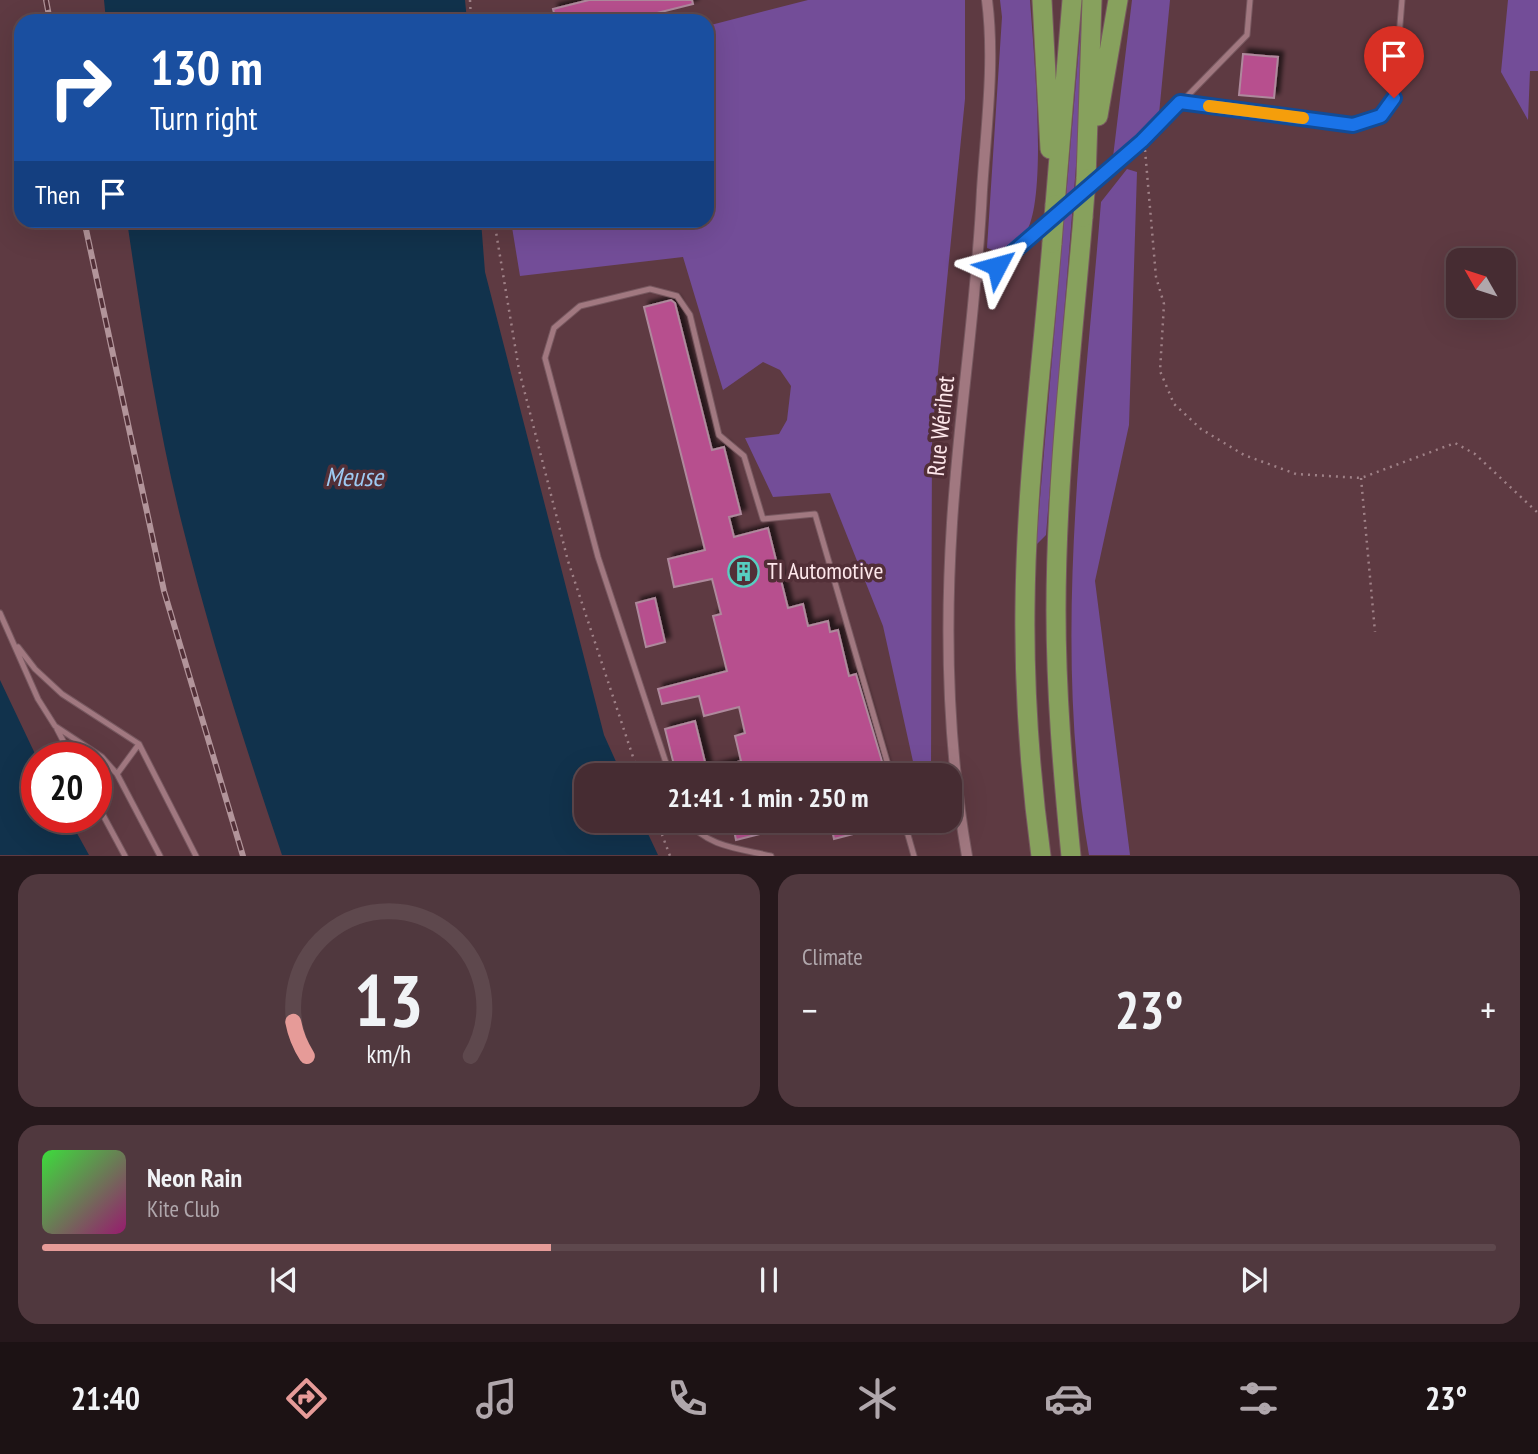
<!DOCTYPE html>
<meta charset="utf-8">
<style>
:root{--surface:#462c32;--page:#50383e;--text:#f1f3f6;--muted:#b0a7ac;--line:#5e484d;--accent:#e69b98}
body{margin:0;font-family:"PT Sans Narrow",sans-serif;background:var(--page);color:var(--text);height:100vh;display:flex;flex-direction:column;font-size:26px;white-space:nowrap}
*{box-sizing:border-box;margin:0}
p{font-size:23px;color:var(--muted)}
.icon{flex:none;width:38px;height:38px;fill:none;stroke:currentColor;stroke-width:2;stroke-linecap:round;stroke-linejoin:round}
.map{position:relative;height:856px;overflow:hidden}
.drawer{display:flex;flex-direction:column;gap:18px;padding:18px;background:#26181c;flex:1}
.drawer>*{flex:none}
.hud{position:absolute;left:14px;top:14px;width:700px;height:214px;border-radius:21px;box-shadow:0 7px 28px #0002,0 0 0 2px var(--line);background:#1a4fa0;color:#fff;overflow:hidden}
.needle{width:46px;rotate:309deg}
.controls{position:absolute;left:1446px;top:248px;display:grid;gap:14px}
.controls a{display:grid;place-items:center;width:70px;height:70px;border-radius:14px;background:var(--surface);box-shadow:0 7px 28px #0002,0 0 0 2px var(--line);font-size:35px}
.speed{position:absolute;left:21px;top:742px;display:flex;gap:14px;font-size:35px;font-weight:700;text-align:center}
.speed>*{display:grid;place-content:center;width:91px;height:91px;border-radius:50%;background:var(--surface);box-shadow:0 7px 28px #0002,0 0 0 2px var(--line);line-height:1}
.speed .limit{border:10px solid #d22;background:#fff;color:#111}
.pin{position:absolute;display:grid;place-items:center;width:60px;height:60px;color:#fff;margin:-72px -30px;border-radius:50% 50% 50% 0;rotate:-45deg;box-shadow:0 0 7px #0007}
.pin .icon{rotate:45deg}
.me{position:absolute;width:77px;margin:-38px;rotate:51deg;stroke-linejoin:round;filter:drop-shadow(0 0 5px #0008)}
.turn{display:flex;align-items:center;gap:24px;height:147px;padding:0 21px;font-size:32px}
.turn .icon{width:91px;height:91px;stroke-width:2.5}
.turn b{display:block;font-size:49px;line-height:60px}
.then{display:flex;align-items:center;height:66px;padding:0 21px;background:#0003;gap:14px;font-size:26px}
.big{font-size:52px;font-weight:700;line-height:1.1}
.drawer .widget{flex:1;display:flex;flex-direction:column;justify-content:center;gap:10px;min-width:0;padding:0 24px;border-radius:21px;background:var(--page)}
.drawer .dial{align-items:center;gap:0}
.dial svg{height:182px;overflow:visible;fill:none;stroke:var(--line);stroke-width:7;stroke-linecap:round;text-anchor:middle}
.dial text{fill:var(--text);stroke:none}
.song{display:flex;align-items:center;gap:21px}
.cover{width:84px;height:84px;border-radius:10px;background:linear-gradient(135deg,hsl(120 70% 55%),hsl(320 70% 35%))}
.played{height:7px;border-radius:4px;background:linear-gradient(90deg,var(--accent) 35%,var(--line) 35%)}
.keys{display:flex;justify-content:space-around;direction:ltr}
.heat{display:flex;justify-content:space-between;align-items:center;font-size:38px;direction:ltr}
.drawer .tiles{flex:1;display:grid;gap:18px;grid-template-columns:1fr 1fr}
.widget:last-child{grid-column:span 2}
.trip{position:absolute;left:574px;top:763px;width:388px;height:70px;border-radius:21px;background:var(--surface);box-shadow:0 7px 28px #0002,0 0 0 2px var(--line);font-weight:700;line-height:70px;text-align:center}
.menu{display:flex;height:112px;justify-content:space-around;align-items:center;background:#1c1214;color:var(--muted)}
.menu .icon{width:49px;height:49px}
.menu .current{color:var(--accent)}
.menu b{font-size:32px;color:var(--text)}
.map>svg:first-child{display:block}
</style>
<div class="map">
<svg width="1538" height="856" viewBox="0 0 1538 856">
<defs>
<filter id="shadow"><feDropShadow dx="5" dy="-5" stdDeviation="2" flood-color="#0009"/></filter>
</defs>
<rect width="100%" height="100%" fill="#5e3a42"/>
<path fill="#734d98" d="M808,0H965V99L932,432L931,775H916L883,626L830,493L773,497L745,438L779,434L787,420L791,386L780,370L763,362L723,390L683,257L520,276L511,221L707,220V26Z
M1000,0H1030C1033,46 1049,200 1025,234C1020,241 1007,248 1000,253L987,248L1002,17Z
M1083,0L1080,117L1046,535L1036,545Z
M1132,0H1170L1159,114L1113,157Z
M1508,0H1538V71H1530L1528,120L1501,72Z
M1127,169L1137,172L1129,425L1095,581L1130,855H1089C1051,642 1084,416 1101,202Z"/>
<path fill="#11324c" d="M104,0H465L467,21H106Z
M127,221H481L485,272L604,735L622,775H586V821H642L658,855H282C245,746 210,636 182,524C157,424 142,322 127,221Z
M0,680L37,758V817H68L89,855H0Z"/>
<path fill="#b74f8e" stroke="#ae899c" stroke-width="2" filter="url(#shadow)" d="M589,0H692L693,4L625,21H556L553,9Z
M1243,54L1278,57L1274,98L1239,95Z
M671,300L675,303L712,450L724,447L741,514L729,517L734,537L768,528L788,608L803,604L808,626L828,621L830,632L838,630L849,676L856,674L886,775H684L683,768L675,769L665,729L695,721L707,770L741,761L735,736L745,733L739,707L704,716L699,696L662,704L658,689L727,671L713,616L721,614L712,579L674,587L668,559L705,550L644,307Z
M655,598L665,642L646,647L636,603Z
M732,821H799V824L736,840Z
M830,821H892V824L834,839Z"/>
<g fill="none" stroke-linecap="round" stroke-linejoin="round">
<defs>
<path id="service" d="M1180,102L1353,125L1381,116L1394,98L1402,0
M1092,184L1164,120L1247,35L1250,0
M1061,212L1080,195
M978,281L1048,223
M0,613L38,699L55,726L102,757L117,774L160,856
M18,647L35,669L62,694L139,744L196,856
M57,729L72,758
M117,774L139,744
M670,775L598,557L545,358L554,328L580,306L650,289L677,296L690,315L719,435L744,456L763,519L815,514L891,775
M96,802L125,856
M689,821C705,847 743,849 771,856
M904,821L914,856"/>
<path id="minor" d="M967,856C948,748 945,632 952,523C959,412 977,302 982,190C986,128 995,62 987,0"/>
<path id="motorway" d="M1042,0L1050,149
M1098,116L1118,0
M1086,179L1092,0
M1055,205L1072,0
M1041,856C1030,774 1024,690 1025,607C1026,486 1042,364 1052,243
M1071,856C1063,774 1056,693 1056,611C1056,479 1072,348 1083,217"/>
</defs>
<use href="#service" stroke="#77585f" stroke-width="7"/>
<use href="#minor" stroke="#77585f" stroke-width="12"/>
<use href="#motorway" stroke="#77585f" stroke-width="21"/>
<path stroke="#9f8187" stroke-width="2.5" stroke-dasharray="2 5" stroke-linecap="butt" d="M470,0L471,21
M1145,150L1156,277L1164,304L1160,371L1174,404L1201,429L1244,455L1296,474L1361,478L1455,443L1475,454L1538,513
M494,220L519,370L568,561L639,775
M1361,478L1375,632
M657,821L670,856"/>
<use href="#service" stroke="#a17880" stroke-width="5"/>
<use href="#minor" stroke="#a17880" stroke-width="10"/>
<use href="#motorway" stroke="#87a15d" stroke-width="19"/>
<defs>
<path id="rail" d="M46,0L50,21
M84,220L164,591L243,856"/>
</defs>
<use href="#rail" stroke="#b2949a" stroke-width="6"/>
<use href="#rail" stroke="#522f37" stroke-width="3.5" stroke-dasharray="10" stroke-linecap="butt"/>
<defs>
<path id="motorway-bridge" d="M1083,217L1086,179
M1052,243L1055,205"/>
</defs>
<use href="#motorway-bridge" stroke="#77585f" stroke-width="21" stroke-linecap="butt"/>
<use href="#motorway-bridge" stroke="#87a15d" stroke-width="19"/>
</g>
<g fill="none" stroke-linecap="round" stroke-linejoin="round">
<defs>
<path id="route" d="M997,266L1142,141L1180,102L1353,125L1381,116L1394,98"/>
</defs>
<use href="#route" stroke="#114b97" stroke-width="18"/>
<use href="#route" stroke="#1a73e8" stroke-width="12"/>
<path stroke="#f59e0b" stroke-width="12" d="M1209,106L1303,118"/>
</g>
<defs>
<symbol id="building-ring" viewBox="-11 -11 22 22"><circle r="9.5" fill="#522f37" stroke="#57cec1" stroke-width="1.5"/><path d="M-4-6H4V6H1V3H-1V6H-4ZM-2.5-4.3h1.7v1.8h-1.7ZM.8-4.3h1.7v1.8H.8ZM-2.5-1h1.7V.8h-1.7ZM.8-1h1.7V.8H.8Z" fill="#57cec1"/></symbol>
</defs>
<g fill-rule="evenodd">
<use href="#building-ring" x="726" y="554" width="35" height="35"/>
</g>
<g text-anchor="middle" stroke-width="7" stroke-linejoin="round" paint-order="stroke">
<g font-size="24" fill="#fee7eb" stroke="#522f37">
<text transform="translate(941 426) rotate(-84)" y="8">Rue Wérihet</text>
</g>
<g font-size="24" fill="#fee7eb" stroke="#522f37" text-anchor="start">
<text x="767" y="579">TI Automotive</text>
</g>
<g font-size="26" font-style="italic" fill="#9ecaf2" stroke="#522f37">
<text x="354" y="486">Meuse</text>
</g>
</g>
</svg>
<div class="controls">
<a><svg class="needle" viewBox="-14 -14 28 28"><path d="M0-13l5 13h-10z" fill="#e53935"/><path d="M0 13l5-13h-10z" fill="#b0a7ac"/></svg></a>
</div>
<div class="speed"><div class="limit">20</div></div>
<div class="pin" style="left:1394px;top:98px;background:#d93025"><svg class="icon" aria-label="arrive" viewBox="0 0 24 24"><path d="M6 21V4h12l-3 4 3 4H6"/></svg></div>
<svg class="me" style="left:997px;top:266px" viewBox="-20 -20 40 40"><path d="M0-17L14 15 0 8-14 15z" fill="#1a73e8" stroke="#fff" stroke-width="4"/></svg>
<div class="trip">21:41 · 1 min · 250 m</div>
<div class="hud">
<div class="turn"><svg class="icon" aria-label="right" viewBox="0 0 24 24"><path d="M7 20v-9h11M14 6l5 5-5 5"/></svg><div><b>130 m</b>Turn right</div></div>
<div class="then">Then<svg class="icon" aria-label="arrive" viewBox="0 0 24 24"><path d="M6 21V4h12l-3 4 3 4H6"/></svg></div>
</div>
</div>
<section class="drawer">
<div class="tiles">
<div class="widget dial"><svg viewBox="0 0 100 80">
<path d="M14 69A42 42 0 1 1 86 69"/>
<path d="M14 69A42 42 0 0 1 8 54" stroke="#e69b98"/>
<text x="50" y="56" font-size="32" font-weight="700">13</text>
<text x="50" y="72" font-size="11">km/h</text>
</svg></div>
<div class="widget"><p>Climate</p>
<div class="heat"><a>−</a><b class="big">23°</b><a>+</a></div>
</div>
<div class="widget">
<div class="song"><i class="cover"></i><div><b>Neon Rain</b><p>Kite Club</p></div></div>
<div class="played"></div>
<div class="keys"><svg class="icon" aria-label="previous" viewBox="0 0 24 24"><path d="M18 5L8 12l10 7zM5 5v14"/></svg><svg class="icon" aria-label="pause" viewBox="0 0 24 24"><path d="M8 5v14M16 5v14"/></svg><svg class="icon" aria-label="next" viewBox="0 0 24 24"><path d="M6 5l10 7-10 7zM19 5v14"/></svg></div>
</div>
</div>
</section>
<nav class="menu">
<b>21:40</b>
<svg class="icon current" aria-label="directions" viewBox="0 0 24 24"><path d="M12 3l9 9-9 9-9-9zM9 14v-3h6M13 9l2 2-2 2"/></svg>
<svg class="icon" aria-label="music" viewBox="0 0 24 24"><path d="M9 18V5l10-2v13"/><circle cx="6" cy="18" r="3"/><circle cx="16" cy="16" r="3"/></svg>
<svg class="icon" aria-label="phone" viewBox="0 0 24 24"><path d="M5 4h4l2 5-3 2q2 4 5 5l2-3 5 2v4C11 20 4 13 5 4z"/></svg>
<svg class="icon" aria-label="climate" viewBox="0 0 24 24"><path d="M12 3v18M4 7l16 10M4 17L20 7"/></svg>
<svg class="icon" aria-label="car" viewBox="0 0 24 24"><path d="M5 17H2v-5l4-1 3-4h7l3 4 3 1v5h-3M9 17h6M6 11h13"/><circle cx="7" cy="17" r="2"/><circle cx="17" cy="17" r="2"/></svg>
<svg class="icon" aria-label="filters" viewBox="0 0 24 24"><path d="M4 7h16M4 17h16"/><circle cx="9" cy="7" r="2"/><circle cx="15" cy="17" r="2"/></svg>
<b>23°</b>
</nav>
